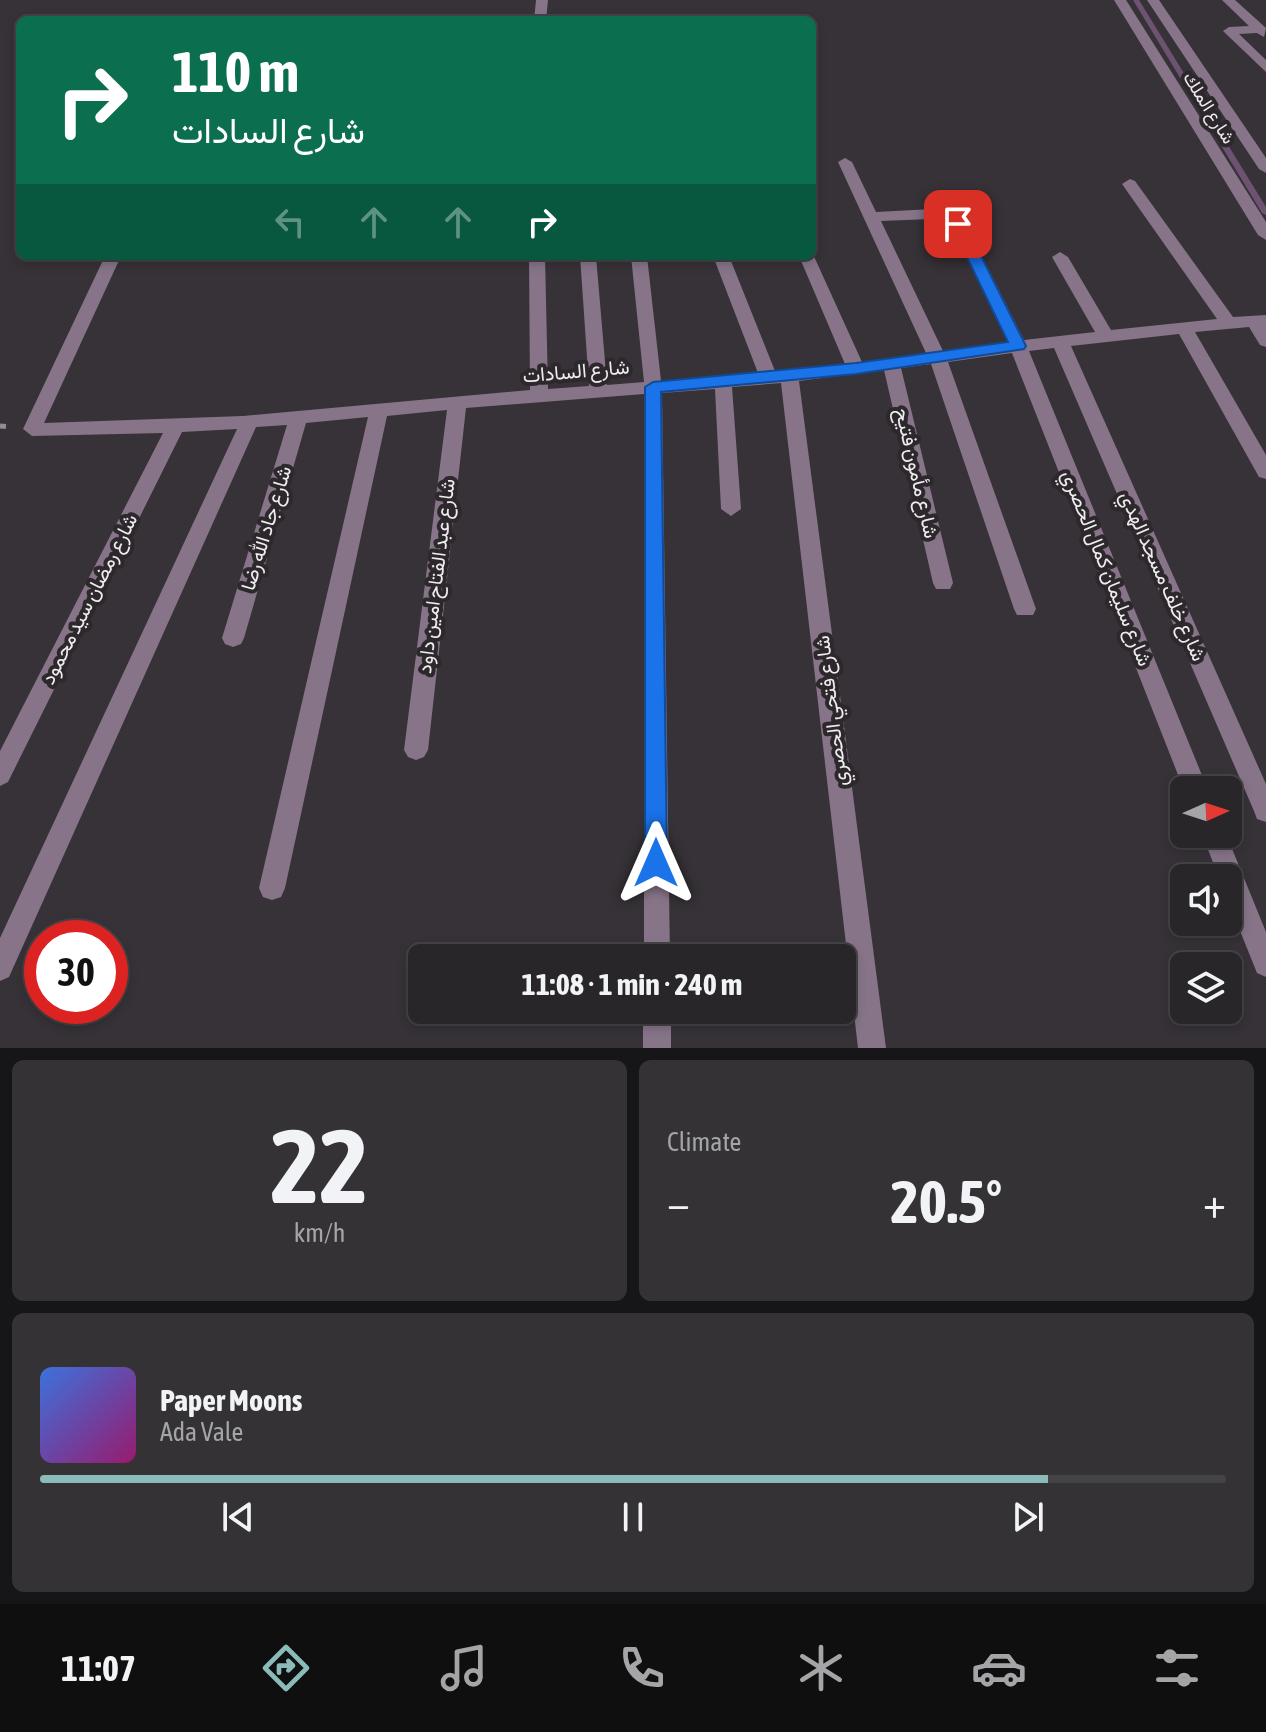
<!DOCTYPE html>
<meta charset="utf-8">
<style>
:root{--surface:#282629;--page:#343235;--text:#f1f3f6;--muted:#a5a5a8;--line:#444346;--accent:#8bbbb9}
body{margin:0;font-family:"Asap Condensed",Vazirmatn,sans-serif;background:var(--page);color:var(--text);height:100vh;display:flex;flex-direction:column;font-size:30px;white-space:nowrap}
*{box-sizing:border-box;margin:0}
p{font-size:26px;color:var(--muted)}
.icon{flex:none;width:44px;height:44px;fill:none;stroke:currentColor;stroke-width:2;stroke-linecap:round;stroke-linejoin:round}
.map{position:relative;height:1048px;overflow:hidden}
.sheet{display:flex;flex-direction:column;gap:12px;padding:12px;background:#161517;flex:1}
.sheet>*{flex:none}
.hud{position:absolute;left:16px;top:16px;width:800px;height:244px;border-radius:12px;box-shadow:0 4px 12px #0003,0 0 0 2px var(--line);background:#0b6e4f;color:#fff;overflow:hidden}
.needle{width:52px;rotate:87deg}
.tools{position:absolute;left:1170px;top:776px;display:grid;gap:16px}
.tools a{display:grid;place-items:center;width:72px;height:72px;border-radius:12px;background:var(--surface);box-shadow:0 4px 12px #0003,0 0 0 2px var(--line);font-size:40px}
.speed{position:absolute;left:24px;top:920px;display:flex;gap:16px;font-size:40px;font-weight:700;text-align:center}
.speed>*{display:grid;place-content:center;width:104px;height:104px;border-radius:50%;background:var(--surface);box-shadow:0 4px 12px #0003,0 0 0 2px var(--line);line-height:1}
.speed .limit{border:12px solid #d22;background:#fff;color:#111}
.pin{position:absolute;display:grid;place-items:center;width:68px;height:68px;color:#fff;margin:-34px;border-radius:16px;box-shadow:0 4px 12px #0006}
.me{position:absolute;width:88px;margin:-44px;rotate:0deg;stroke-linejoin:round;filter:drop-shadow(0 0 6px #0008)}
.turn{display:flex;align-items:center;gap:28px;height:168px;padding:0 24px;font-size:36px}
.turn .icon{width:104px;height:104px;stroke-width:2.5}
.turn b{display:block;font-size:56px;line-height:68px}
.lanes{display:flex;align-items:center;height:76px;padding:0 24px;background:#0003;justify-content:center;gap:40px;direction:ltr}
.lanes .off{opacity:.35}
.big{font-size:60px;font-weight:700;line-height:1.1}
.sheet .widget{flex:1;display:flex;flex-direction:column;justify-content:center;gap:12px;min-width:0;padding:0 28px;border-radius:12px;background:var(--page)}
.sheet .dial{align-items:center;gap:0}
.dial b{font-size:104px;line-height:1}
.song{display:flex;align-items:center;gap:24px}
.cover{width:96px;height:96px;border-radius:12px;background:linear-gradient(135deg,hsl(220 70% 55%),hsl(320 70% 35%))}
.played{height:8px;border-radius:4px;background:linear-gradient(90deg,var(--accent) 85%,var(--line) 85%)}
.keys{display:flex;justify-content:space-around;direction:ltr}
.heat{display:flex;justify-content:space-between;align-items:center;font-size:44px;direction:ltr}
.sheet .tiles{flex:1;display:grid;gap:12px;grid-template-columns:1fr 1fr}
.widget:last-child{grid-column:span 2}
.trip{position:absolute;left:408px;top:944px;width:448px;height:80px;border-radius:12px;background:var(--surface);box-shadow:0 4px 12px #0003,0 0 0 2px var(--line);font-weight:700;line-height:80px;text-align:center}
.tab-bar{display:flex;height:128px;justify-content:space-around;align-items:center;background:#100f10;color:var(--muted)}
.tab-bar .icon{width:56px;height:56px}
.tab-bar .active{color:var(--accent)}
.tab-bar b{font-size:36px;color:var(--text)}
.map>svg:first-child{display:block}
</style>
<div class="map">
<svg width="1266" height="1048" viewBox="0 0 1266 1048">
<rect width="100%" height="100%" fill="#363237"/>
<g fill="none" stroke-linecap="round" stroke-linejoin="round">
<path fill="#6d5271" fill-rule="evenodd" d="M1133,0H1139L1266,207V215L1262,213Z"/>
<path stroke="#918e92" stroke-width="5" stroke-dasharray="6 6" stroke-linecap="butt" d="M0,426L11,427"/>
<path fill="#877489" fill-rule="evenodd" d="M536,0H548L546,20H534Z
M1114,0H1126L1266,222V240L1258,235Z
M1147,0H1159L1266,158V173L1259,169Z
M1222,0H1235L1266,28L1264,37L1257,33L1239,34L1266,60V72L1223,31L1229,27L1249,26Z
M845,158L852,162L876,212L933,209L964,221L1024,340L1095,332L1052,257L1060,252L1068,257L1111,330L1217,319L1122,184L1130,179L1135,181L1233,317L1266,315V347L1260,345L1249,327L1195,332L1266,455V479L1259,477L1179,334L1071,346L1266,784V822L1257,819L1254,811L1054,348L1029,351L1208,790H1184L1012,353L948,362L1036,609L1033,615H1017L1014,609L931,364L901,368L953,583L950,589H936L933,583L884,370L799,381L886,1048H858L781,383L732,387L741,509L731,516L721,509L715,389L662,393L670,958H644V394L466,408L428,750L424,757L416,760L408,757L404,750L447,410L387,416L285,888L281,897L272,900L263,897L259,888L368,417L306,423L244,638L241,644L233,647L225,644L222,638L287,425L256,427L9,977L0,981V938L237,429L182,432L8,782L0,786V751L163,433L32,436L23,429L105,256H121L44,423L243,416L530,390L529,256H545L548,389L589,386L580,256H596L607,385L644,382L631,256H647L661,381L758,373L713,256H729L775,371L845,364L799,256H812V252L862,362L926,353L838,162ZM931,219L952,227L1008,342L943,351L881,221Z
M1202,834H1226L1266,932V977L1257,973L1228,901V878H1219Z
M643,1010H671V1048H643Z"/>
</g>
<path fill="#1a73e8" stroke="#114b97" stroke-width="2" d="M958,219L965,224L1026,346L1024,349L856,374L661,392L667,863L664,870L656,873L648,870L645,863V387L653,382L856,363L1008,342L951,224Z"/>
<g text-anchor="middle" stroke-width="8" stroke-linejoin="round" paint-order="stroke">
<g font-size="18" fill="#efecef" stroke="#2c282c">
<text transform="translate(1209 108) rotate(58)" y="6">شارع الملك</text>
</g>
<g font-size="20" fill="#efecef" stroke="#2c282c">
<text transform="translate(576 371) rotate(-5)" y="7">شارع السادات</text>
<text transform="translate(917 473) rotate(77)" y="7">شارع مأمون فتيح</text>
<text transform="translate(266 528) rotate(-73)" y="7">شارع جاد الله رضا</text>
<text transform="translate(1107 568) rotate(68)" y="7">شارع سليمان كمال الحصري</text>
<text transform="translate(436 576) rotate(-83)" y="7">شارع عبد الفتاح امين داود</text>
<text transform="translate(1163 576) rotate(66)" y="7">شارع خلف مسجد الهدي</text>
<text transform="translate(89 599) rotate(-63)" y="7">شارع رمضان سيد محمود</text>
<text transform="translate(831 711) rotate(-97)" y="7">شارع فتحي الحصري</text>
</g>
</g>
</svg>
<div class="tools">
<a><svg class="needle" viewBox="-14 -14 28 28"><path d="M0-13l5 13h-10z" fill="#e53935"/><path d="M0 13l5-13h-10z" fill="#a5a5a8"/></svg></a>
<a><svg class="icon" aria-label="sound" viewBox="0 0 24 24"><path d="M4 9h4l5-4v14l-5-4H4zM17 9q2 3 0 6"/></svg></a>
<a><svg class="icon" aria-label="layers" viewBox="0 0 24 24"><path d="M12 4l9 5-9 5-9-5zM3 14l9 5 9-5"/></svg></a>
</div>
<div class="speed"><div class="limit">30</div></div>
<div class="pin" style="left:958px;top:224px;background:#d93025"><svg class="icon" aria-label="arrive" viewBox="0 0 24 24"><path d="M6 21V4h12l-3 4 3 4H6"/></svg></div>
<svg class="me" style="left:656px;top:863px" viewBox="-20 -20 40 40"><path d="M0-17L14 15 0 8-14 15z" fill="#1a73e8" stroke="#fff" stroke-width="4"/></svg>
<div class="trip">11:08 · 1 min · 240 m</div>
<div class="hud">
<div class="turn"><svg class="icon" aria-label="right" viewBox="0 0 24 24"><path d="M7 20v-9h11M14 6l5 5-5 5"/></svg><div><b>110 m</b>شارع السادات</div></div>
<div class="lanes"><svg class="icon off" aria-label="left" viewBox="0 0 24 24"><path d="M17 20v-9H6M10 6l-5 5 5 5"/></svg><svg class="icon off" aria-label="ahead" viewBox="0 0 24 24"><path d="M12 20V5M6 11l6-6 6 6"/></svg><svg class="icon off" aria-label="ahead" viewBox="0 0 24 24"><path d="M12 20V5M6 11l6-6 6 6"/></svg><svg class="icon" aria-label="right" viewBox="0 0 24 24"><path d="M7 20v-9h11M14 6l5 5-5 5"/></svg></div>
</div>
</div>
<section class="sheet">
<div class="tiles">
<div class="widget dial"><b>22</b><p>km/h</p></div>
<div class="widget"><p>Climate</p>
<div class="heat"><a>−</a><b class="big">20.5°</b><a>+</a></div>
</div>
<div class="widget">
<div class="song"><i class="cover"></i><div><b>Paper Moons</b><p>Ada Vale</p></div></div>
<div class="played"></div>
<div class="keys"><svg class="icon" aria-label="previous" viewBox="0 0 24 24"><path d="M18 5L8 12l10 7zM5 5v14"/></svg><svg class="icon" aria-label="pause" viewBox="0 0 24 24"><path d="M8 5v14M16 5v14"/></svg><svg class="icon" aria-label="next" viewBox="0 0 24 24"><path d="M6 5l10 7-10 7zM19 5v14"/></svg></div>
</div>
</div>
</section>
<nav class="tab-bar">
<b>11:07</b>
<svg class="icon active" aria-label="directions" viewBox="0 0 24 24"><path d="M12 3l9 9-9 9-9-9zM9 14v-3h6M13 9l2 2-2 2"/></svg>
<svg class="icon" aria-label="music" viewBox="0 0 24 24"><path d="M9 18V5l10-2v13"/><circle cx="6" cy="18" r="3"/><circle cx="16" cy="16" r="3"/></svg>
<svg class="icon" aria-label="phone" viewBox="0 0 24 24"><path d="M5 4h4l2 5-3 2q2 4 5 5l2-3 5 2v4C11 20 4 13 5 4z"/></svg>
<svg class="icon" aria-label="climate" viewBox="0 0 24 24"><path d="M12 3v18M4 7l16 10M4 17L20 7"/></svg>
<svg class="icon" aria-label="car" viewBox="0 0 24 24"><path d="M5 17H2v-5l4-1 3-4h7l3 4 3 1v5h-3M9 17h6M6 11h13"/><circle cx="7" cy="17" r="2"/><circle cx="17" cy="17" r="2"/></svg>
<svg class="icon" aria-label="filters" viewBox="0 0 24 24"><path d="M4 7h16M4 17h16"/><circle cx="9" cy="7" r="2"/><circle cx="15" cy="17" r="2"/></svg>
</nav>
